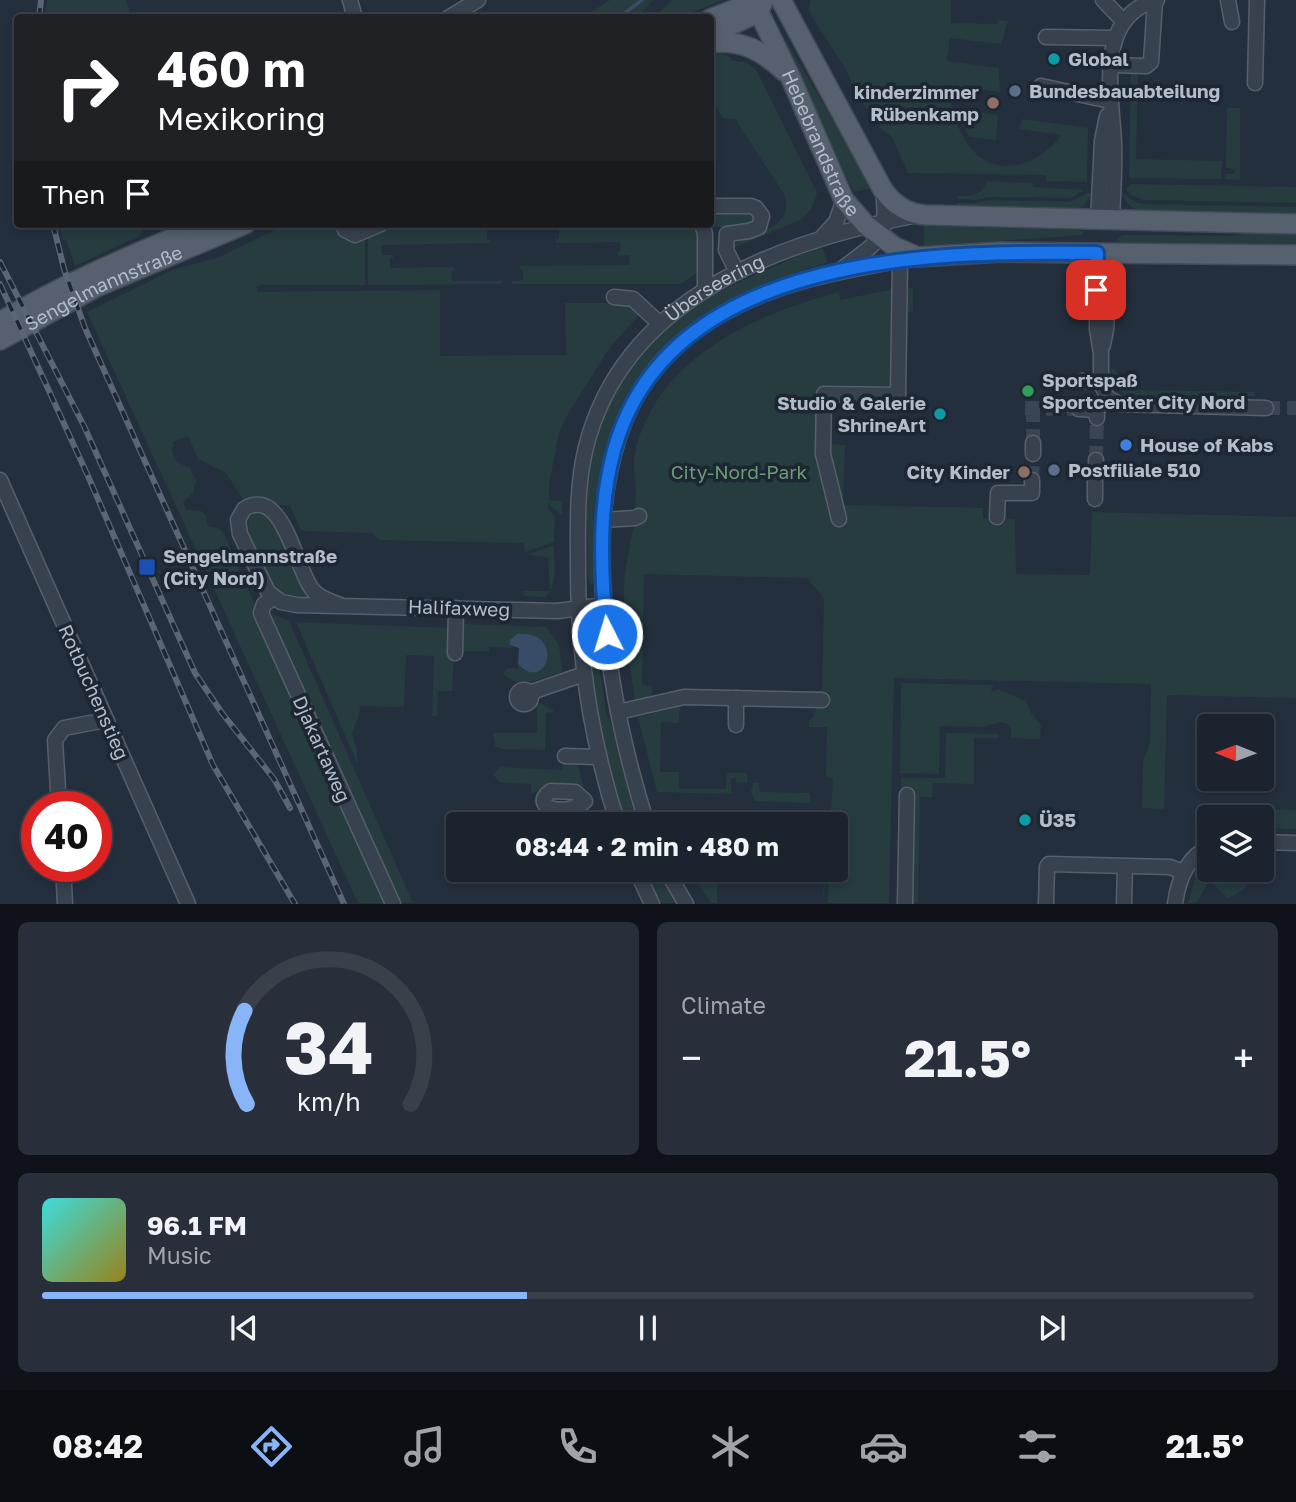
<!DOCTYPE html>
<meta charset="utf-8">
<style>
:root{--surface:#1b232e;--page:#282f3a;--text:#f1f3f6;--muted:#a0a4aa;--line:#39404a;--accent:#8ab4f8}
body{margin:0;font-family:"Golos Text",sans-serif;background:var(--page);color:var(--text);height:100vh;display:flex;flex-direction:column;font-size:26px;white-space:nowrap}
*{box-sizing:border-box;margin:0}
p{font-size:23px;color:var(--muted)}
.icon{flex:none;width:38px;height:38px;fill:none;stroke:currentColor;stroke-width:2;stroke-linecap:round;stroke-linejoin:round}
.map{position:relative;height:904px;overflow:hidden}
.details{display:flex;flex-direction:column;gap:18px;padding:18px;background:#0f1319;flex:1}
.details>*{flex:none}
.guide{position:absolute;left:14px;top:14px;width:700px;height:214px;border-radius:7px;box-shadow:0 4px 10px #0003,0 0 0 2px var(--line);background:#202124;color:#fff;overflow:hidden}
.needle{width:46px;rotate:271deg}
.tools{position:absolute;left:1197px;top:714px;display:grid;gap:14px}
.tools a{display:grid;place-items:center;width:77px;height:77px;border-radius:7px;background:var(--surface);box-shadow:0 4px 10px #0003,0 0 0 2px var(--line);font-size:35px}
.speed{position:absolute;left:21px;top:791px;display:flex;gap:14px;font-size:35px;font-weight:700;text-align:center}
.speed>*{display:grid;place-content:center;width:91px;height:91px;border-radius:50%;background:var(--surface);box-shadow:0 4px 10px #0003,0 0 0 2px var(--line);line-height:1}
.speed .limit{border:10px solid #d22;background:#fff;color:#111}
.pin{position:absolute;display:grid;place-items:center;width:60px;height:60px;color:#fff;margin:-30px;border-radius:14px;box-shadow:0 4px 10px #0006}
.me{position:absolute;width:77px;margin:-38px;rotate:355deg;stroke-linejoin:round;filter:drop-shadow(0 0 5px #0008)}
.turn{display:flex;align-items:center;gap:24px;height:147px;padding:0 28px;font-size:32px}
.turn .icon{width:91px;height:91px;stroke-width:2.5}
.turn b{display:block;font-size:49px;line-height:60px}
.then{display:flex;align-items:center;height:66px;padding:0 28px;background:#0003;gap:14px;font-size:26px}
.big{font-size:52px;font-weight:700;line-height:1.1}
.details .widget{flex:1;display:flex;flex-direction:column;justify-content:center;gap:10px;min-width:0;padding:0 24px;border-radius:10px;background:var(--page)}
.details .dial{align-items:center;gap:0}
.dial svg{height:182px;overflow:visible;fill:none;stroke:var(--line);stroke-width:7;stroke-linecap:round;text-anchor:middle}
.dial text{fill:var(--text);stroke:none}
.song{display:flex;align-items:center;gap:21px}
.cover{width:84px;height:84px;border-radius:10px;background:linear-gradient(135deg,hsl(180 70% 55%),hsl(50 70% 35%))}
.played{height:7px;border-radius:4px;background:linear-gradient(90deg,var(--accent) 40%,var(--line) 40%)}
.keys{display:flex;justify-content:space-around;direction:ltr}
.heat{display:flex;justify-content:space-between;align-items:center;font-size:38px;direction:ltr}
.details .tiles{flex:1;display:grid;gap:18px;grid-template-columns:1fr 1fr}
.widget:last-child{grid-column:span 2}
.trip{position:absolute;left:446px;top:812px;width:402px;height:70px;border-radius:7px;background:var(--surface);box-shadow:0 4px 10px #0003,0 0 0 2px var(--line);font-weight:700;line-height:70px;text-align:center}
.tab-bar{display:flex;height:112px;justify-content:space-around;align-items:center;background:#0b0e12;color:var(--muted)}
.tab-bar .icon{width:49px;height:49px}
.tab-bar .current{color:var(--accent)}
.tab-bar b{font-size:32px;color:var(--text)}
.map>svg:first-child{display:block}
</style>
<div class="map">
<svg width="1296" height="904" viewBox="0 0 1296 904">
<rect width="100%" height="100%" fill="#242f3e"/>
<path fill="#263c3f" d="M47,0H126L132,17H45Z
M610,0H653L637,17H583Z
M672,0H723L680,17H655Z
M811,0H951V23L997,24L998,20L1008,21L1001,44L950,38L947,61L999,68L1000,92L948,85C950,104 956,126 966,142C991,181 1038,168 1061,135L1020,129L1022,119L1088,128L1087,182L1046,181V175L908,173L892,137L881,129L858,96L846,70L808,10Z
M779,29L873,188L854,192L775,31Z
M722,54L731,57V60L747,63L757,71L817,193L812,208L801,220L733,248V244C756,234 796,227 784,194L735,119L722,118L717,108H711V55Z
M1131,73H1138L1136,159L1222,161L1221,179L1129,178Z
M1227,108H1240V180L1225,179V174H1235V169L1226,168Z
M958,109L998,115L996,140L969,137Z
M987,181L1032,183L1033,187L1084,190L1071,198L988,197L976,200L958,199V196C973,196 980,196 987,181Z
M1131,184L1296,187V203L1143,200L1130,194L1126,189Z
M1087,193H1092L1083,206L1077,209L1024,210L1009,206L957,205V203H976L988,200L1070,202Z
M1122,193L1135,202L1144,204L1296,207V216L1143,212C1133,209 1124,203 1122,193Z
M748,211L752,214L753,219C744,229 721,230 709,224L711,214H747Z
M59,224H141L143,231L141,235L75,266L67,242L63,239Z
M288,224H335C338,241 350,244 365,238V285H261L256,287L258,292L440,290V356L566,355L565,303H625L632,304L640,314L610,347L565,419L559,433L549,484V500L562,501V515L548,504V509L555,517L554,542L525,552L524,543L380,540L371,533L304,531L300,529L290,505C273,509 265,492 244,501L226,473L198,459L188,436L173,442L174,446L171,449L177,462L190,468L196,480L193,493L183,502L186,510L201,511L206,516L208,526L218,528L223,532L256,607L289,621L413,903H358L87,312L172,270L217,258Z
M687,225L699,231V272L680,284H511L512,281L523,280V270H520V266L630,265L629,255L618,256V252L621,251L620,242L556,243V239H559V229L487,230V240H490V243L381,245L382,255H393V258H390V268L454,267V271H451L452,281H502V284L368,285V236L385,227Z
M924,226L1078,230L1083,232V235L924,246Z
M1258,231L1296,232V247L1124,244L1117,240L1120,236L1125,235L1230,236Z
M822,246L828,262C739,287 640,338 611,434C597,483 597,533 597,583L590,585C585,569 589,549 587,532C587,525 585,518 585,511C582,432 626,350 692,308C733,282 778,265 822,246Z
M913,288V312H905L903,404L832,403L831,444L845,445L843,505L983,508V518L1015,519L1016,574L1090,575L1092,512L1296,517V698L1167,695L1164,809L1142,808L1143,760L1150,744L1151,684L894,678L889,903H828L829,880H825L823,903L824,870H836V824H830L833,779L826,776L827,727H809V720L813,717L818,704L817,691L822,690L824,598L807,578L644,574L642,685L652,686V698L635,702C630,663 622,624 624,585C625,563 632,543 634,521C635,511 636,500 636,489C635,476 632,465 635,452C657,357 754,315 839,292L840,300L894,289Z
M1111,369H1114L1121,377H1127V383L1134,384L1135,390L1255,392V396L1125,395C1117,389 1107,379 1111,369Z
M258,512C278,518 289,559 297,577C301,584 306,589 309,596L305,600C295,598 287,598 279,592C265,582 244,534 249,517Z
M554,545C554,563 559,584 545,597L525,596L522,591H550L548,557L527,555Z
M587,619L594,629L606,713L614,732L640,824H625C603,758 593,690 584,621Z
M296,622L448,628L447,655H454L452,691H438L437,716H432L434,656L406,655L404,707L360,706L359,715L352,733L357,750V763Z
M464,624L546,627L559,645L562,672L522,685L506,677L503,673L507,668L518,669V664L549,652L542,641L510,645L514,648L489,647V651H463Z
M901,683L993,685L991,692L998,689L1026,701L1031,713L1041,725L1040,739L1011,738V729L1008,724L1000,722L984,727L940,726L939,774L900,773Z
M535,701L553,710V712L546,713L545,750L502,749L495,746L493,733H537V707H532Z
M678,702L728,706L680,705L679,723L661,722L660,772H679V789H726L727,773H747V783L736,782V778H730L732,794L657,792L638,717L674,708Z
M946,733L999,734V738H974V784L933,783L932,797H920L918,903L899,904L901,778H945Z
M563,762L577,763L584,788L548,786L531,794V784L501,783L493,775L500,767L562,770Z
M753,783H759L760,792L810,793V803L755,801L751,791Z
M1227,808L1296,810V829L1262,828V817H1227Z
M740,810L816,812V820L742,818V824H740Z
M1209,861V870H1256V878H1253L1243,890L1228,898L1212,883H1208L1196,903H1188L1197,873Z
M643,870H659L676,903H660Z
M689,870H712V876L717,877V903H711Z"/>
<path fill="#394c67" d="M517,634C567,630 547,695 518,664L519,648L510,645V640Z"/>
<g fill="none" stroke-linecap="round" stroke-linejoin="round">
<path stroke="#394c67" stroke-width="3.5" d="M618,18L642,0"/>
<path stroke="#3a4453" stroke-width="14" stroke-dasharray="14 7" stroke-linecap="butt" d="M1025,408L1079,409
M1266,408H1296
M1033,443V408
M1096,460L1097,418
M1032,480L1033,454"/>
<defs>
<g id="minor">
<path d="M350,0L355,18"/>
<path d="M1103,0L1124,22"/>
<path d="M1228,0L1232,22"/>
<path d="M448,18L478,0"/>
<path d="M1046,37L1115,38"/>
<path d="M1111,65L1146,66L1151,62L1155,1"/>
<path d="M1255,83L1257,0"/>
<path d="M1041,86L1110,101"/>
<path d="M710,206H751L756,208L762,216L759,227L749,231L727,234L726,250L737,272"/>
<path d="M1098,219L1102,141L1107,116"/>
<path d="M1112,219C1113,194 1115,168 1114,143C1112,95 1094,16 1157,0"/>
<path d="M343,224L345,230L355,235L381,224"/>
<path d="M702,224L705,234V288"/>
<path d="M823,236L836,222L844,200"/>
<path d="M1097,253V329L1101,353V383L1107,397L1119,404L1266,408"/>
<path d="M842,269C879,240 889,241 883,190"/>
<path d="M614,297L633,299L659,323"/>
<path d="M1103,345L1106,330L1111,253"/>
<path d="M1082,381L1100,380"/>
<path d="M1079,409L1097,410"/>
<path d="M1097,418V410L1107,397"/>
<path d="M1033,454V443"/>
<path d="M1096,467V460"/>
<path d="M0,480L188,904"/>
<path d="M1095,499V482"/>
<path d="M997,517L998,493H1032V480"/>
<path d="M839,519L823,454L824,394L898,395L900,260"/>
<path d="M603,520L635,518L639,516"/>
<path d="M274,598L264,604L261,613L393,904"/>
<path d="M340,605C330,601 318,598 312,589C295,567 283,485 244,509L238,520L240,534L268,592L281,602L297,605L557,611L604,605"/>
<path d="M455,653L456,608"/>
<circle cx="524" cy="697" r="7"/>
<path d="M529,693L584,674"/>
<path d="M618,712L684,697L822,700"/>
<path d="M736,725V698"/>
<path d="M565,756L599,757"/>
<path d="M551,791L575,792L585,801C568,818 527,808 551,791Z"/>
<path d="M59,807L55,740L64,728L106,720"/>
<path id="s1" d="M618,824C591,741 578,656 578,569C578,528 576,487 586,447C624,296 781,241 918,215"/>
<path d="M647,824C608,700 568,490 649,377C668,349 700,325 730,310C788,278 854,269 918,257"/>
<path d="M1262,842L1296,843"/>
<path d="M63,866L65,904"/>
<path d="M636,870L652,904"/>
<path d="M666,870L686,904"/>
<path d="M905,904L907,795"/>
<path d="M1046,904L1047,867L1049,864L1170,867L1183,872"/>
<path d="M1124,904L1125,866"/>
<path d="M1175,904C1178,881 1187,857 1209,847"/>
</g>
<g id="major">
<path id="s2" d="M753,0L790,76L844,200L866,225L895,247L918,257L1001,252L1296,255"/>
<path d="M781,0L883,190C894,205 907,214 926,215L1296,224"/>
<path d="M710,19L759,0"/>
<path d="M710,35L759,12L763,1"/>
<path d="M710,43C742,39 762,51 784,71"/>
<path d="M0,322C66,282 135,254 206,224"/>
<path id="s3" d="M0,340L96,287L245,224"/>
</g>
</defs>
<use href="#minor" stroke="#565f6c" stroke-width="17"/>
<use href="#major" stroke="#414a57" stroke-width="22"/>
<use href="#minor" stroke="#38414e" stroke-width="14"/>
<use href="#major" stroke="#56606e" stroke-width="19"/>
<defs>
<path id="rail" d="M39,18L41,0
M53,224L64,269L85,328L344,904
M0,262L84,426L195,673L222,713L274,779L290,808
M0,284L88,476L213,765L295,904"/>
</defs>
<use href="#rail" stroke="#5a6575" stroke-width="6"/>
<use href="#rail" stroke="#1d2633" stroke-width="3.5" stroke-dasharray="10" stroke-linecap="butt"/>
</g>
<g fill="none" stroke-linecap="round" stroke-linejoin="round">
<defs>
<path id="route" d="M607,634C599,559 596,469 634,401C716,252 950,251 1097,253L1096,290"/>
</defs>
<use href="#route" stroke="#114b97" stroke-width="18"/>
<use href="#route" stroke="#1a73e8" stroke-width="12"/>
</g>
<g fill="#0f9aa8" stroke="#1d2633" stroke-width="2.5">
<circle cx="1054" cy="59" r="7"/>
<circle cx="940" cy="414" r="7"/>
<circle cx="1025" cy="820" r="7"/>
</g>
<g fill="#5c6f8a" stroke="#1d2633" stroke-width="2.5">
<circle cx="1015" cy="91" r="7"/>
<circle cx="1054" cy="470" r="7"/>
</g>
<g fill="#8d6e63" stroke="#1d2633" stroke-width="2.5">
<circle cx="993" cy="103" r="7"/>
<circle cx="1024" cy="472" r="7"/>
</g>
<circle fill="#2e9e5b" stroke="#1d2633" stroke-width="2.5" cx="1028" cy="391" r="7"/>
<circle fill="#3f7fe0" stroke="#1d2633" stroke-width="2.5" cx="1126" cy="445" r="7"/>
<rect fill="#1a4fb4" stroke="#1d2633" stroke-width="2.5" x="138" y="558" width="18" height="18" rx="3.5"/>
<g text-anchor="middle" stroke-width="7" stroke-linejoin="round" paint-order="stroke">
<g font-size="19" font-weight="bold" fill="#b4bcc9" stroke="#1d2633" text-anchor="start">
<text x="1068" y="66">Global</text>
<text x="1029" y="98">Bundesbauabteilung</text>
<text x="979" y="99" text-anchor="end">kinderzimmer<tspan x="979" dy="22">Rübenkamp</tspan></text>
<text x="1042" y="387">Sportspaß<tspan x="1042" dy="22">Sportcenter City Nord</tspan></text>
<text x="926" y="410" text-anchor="end">Studio &amp; Galerie<tspan x="926" dy="22">ShrineArt</tspan></text>
<text x="1140" y="452">House of Kabs</text>
<text x="1068" y="477">Postfiliale 510</text>
<text x="1010" y="479" text-anchor="end">City Kinder</text>
<text x="163" y="563">Sengelmannstraße<tspan x="163" dy="22">(City Nord)</tspan></text>
<text x="1039" y="827">Ü35</text>
</g>
<g font-size="19" fill="#b4bcc9" stroke="#1d2633">
<text dy="7" stroke="none"><textPath href="#s2" startOffset="158">Hebebrandstraße</textPath></text>
<text dy="7" stroke="none"><textPath href="#s3" startOffset="116">Sengelmannstraße</textPath></text>
<text dy="7" stroke="none"><textPath href="#s1" startOffset="593">Überseering</textPath></text>
<text transform="translate(459 608) rotate(2)" y="7">Halifaxweg</text>
<text transform="translate(94 692) rotate(66)" y="7">Rotbuchenstieg</text>
<text transform="translate(322 749) rotate(66)" y="7">Djakartaweg</text>
</g>
<g font-size="19" fill="#6b9a76" stroke="#1d2633">
<text x="739" y="479">City-Nord-Park</text>
</g>
</g>
</svg>
<div class="tools">
<a><svg class="needle" viewBox="-14 -14 28 28"><path d="M0-13l5 13h-10z" fill="#e53935"/><path d="M0 13l5-13h-10z" fill="#a0a4aa"/></svg></a>
<a><svg class="icon" aria-label="layers" viewBox="0 0 24 24"><path d="M12 4l9 5-9 5-9-5zM3 14l9 5 9-5"/></svg></a>
</div>
<div class="speed"><div class="limit">40</div></div>
<div class="pin" style="left:1096px;top:290px;background:#d93025"><svg class="icon" aria-label="arrive" viewBox="0 0 24 24"><path d="M6 21V4h12l-3 4 3 4H6"/></svg></div>
<svg class="me" style="left:607px;top:634px" viewBox="-20 -20 40 40"><circle r="17" fill="#1a73e8" stroke="#fff" stroke-width="3"/><path d="M0-11L8 9 0 5-8 9z" fill="#fff"/></svg>
<div class="trip">08:44 · 2 min · 480 m</div>
<div class="guide">
<div class="turn"><svg class="icon" aria-label="right" viewBox="0 0 24 24"><path d="M7 20v-9h11M14 6l5 5-5 5"/></svg><div><b>460 m</b>Mexikoring</div></div>
<div class="then">Then<svg class="icon" aria-label="arrive" viewBox="0 0 24 24"><path d="M6 21V4h12l-3 4 3 4H6"/></svg></div>
</div>
</div>
<section class="details">
<div class="tiles">
<div class="widget dial"><svg viewBox="0 0 100 80">
<path d="M14 69A42 42 0 1 1 86 69"/>
<path d="M14 69A42 42 0 0 1 13 28" stroke="#8ab4f8"/>
<text x="50" y="56" font-size="32" font-weight="700">34</text>
<text x="50" y="72" font-size="11">km/h</text>
</svg></div>
<div class="widget"><p>Climate</p>
<div class="heat"><a>−</a><b class="big">21.5°</b><a>+</a></div>
</div>
<div class="widget">
<div class="song"><i class="cover"></i><div><b>96.1 FM</b><p>Music</p></div></div>
<div class="played"></div>
<div class="keys"><svg class="icon" aria-label="previous" viewBox="0 0 24 24"><path d="M18 5L8 12l10 7zM5 5v14"/></svg><svg class="icon" aria-label="pause" viewBox="0 0 24 24"><path d="M8 5v14M16 5v14"/></svg><svg class="icon" aria-label="next" viewBox="0 0 24 24"><path d="M6 5l10 7-10 7zM19 5v14"/></svg></div>
</div>
</div>
</section>
<nav class="tab-bar">
<b>08:42</b>
<svg class="icon current" aria-label="directions" viewBox="0 0 24 24"><path d="M12 3l9 9-9 9-9-9zM9 14v-3h6M13 9l2 2-2 2"/></svg>
<svg class="icon" aria-label="music" viewBox="0 0 24 24"><path d="M9 18V5l10-2v13"/><circle cx="6" cy="18" r="3"/><circle cx="16" cy="16" r="3"/></svg>
<svg class="icon" aria-label="phone" viewBox="0 0 24 24"><path d="M5 4h4l2 5-3 2q2 4 5 5l2-3 5 2v4C11 20 4 13 5 4z"/></svg>
<svg class="icon" aria-label="climate" viewBox="0 0 24 24"><path d="M12 3v18M4 7l16 10M4 17L20 7"/></svg>
<svg class="icon" aria-label="car" viewBox="0 0 24 24"><path d="M5 17H2v-5l4-1 3-4h7l3 4 3 1v5h-3M9 17h6M6 11h13"/><circle cx="7" cy="17" r="2"/><circle cx="17" cy="17" r="2"/></svg>
<svg class="icon" aria-label="filters" viewBox="0 0 24 24"><path d="M4 7h16M4 17h16"/><circle cx="9" cy="7" r="2"/><circle cx="15" cy="17" r="2"/></svg>
<b>21.5°</b>
</nav>
